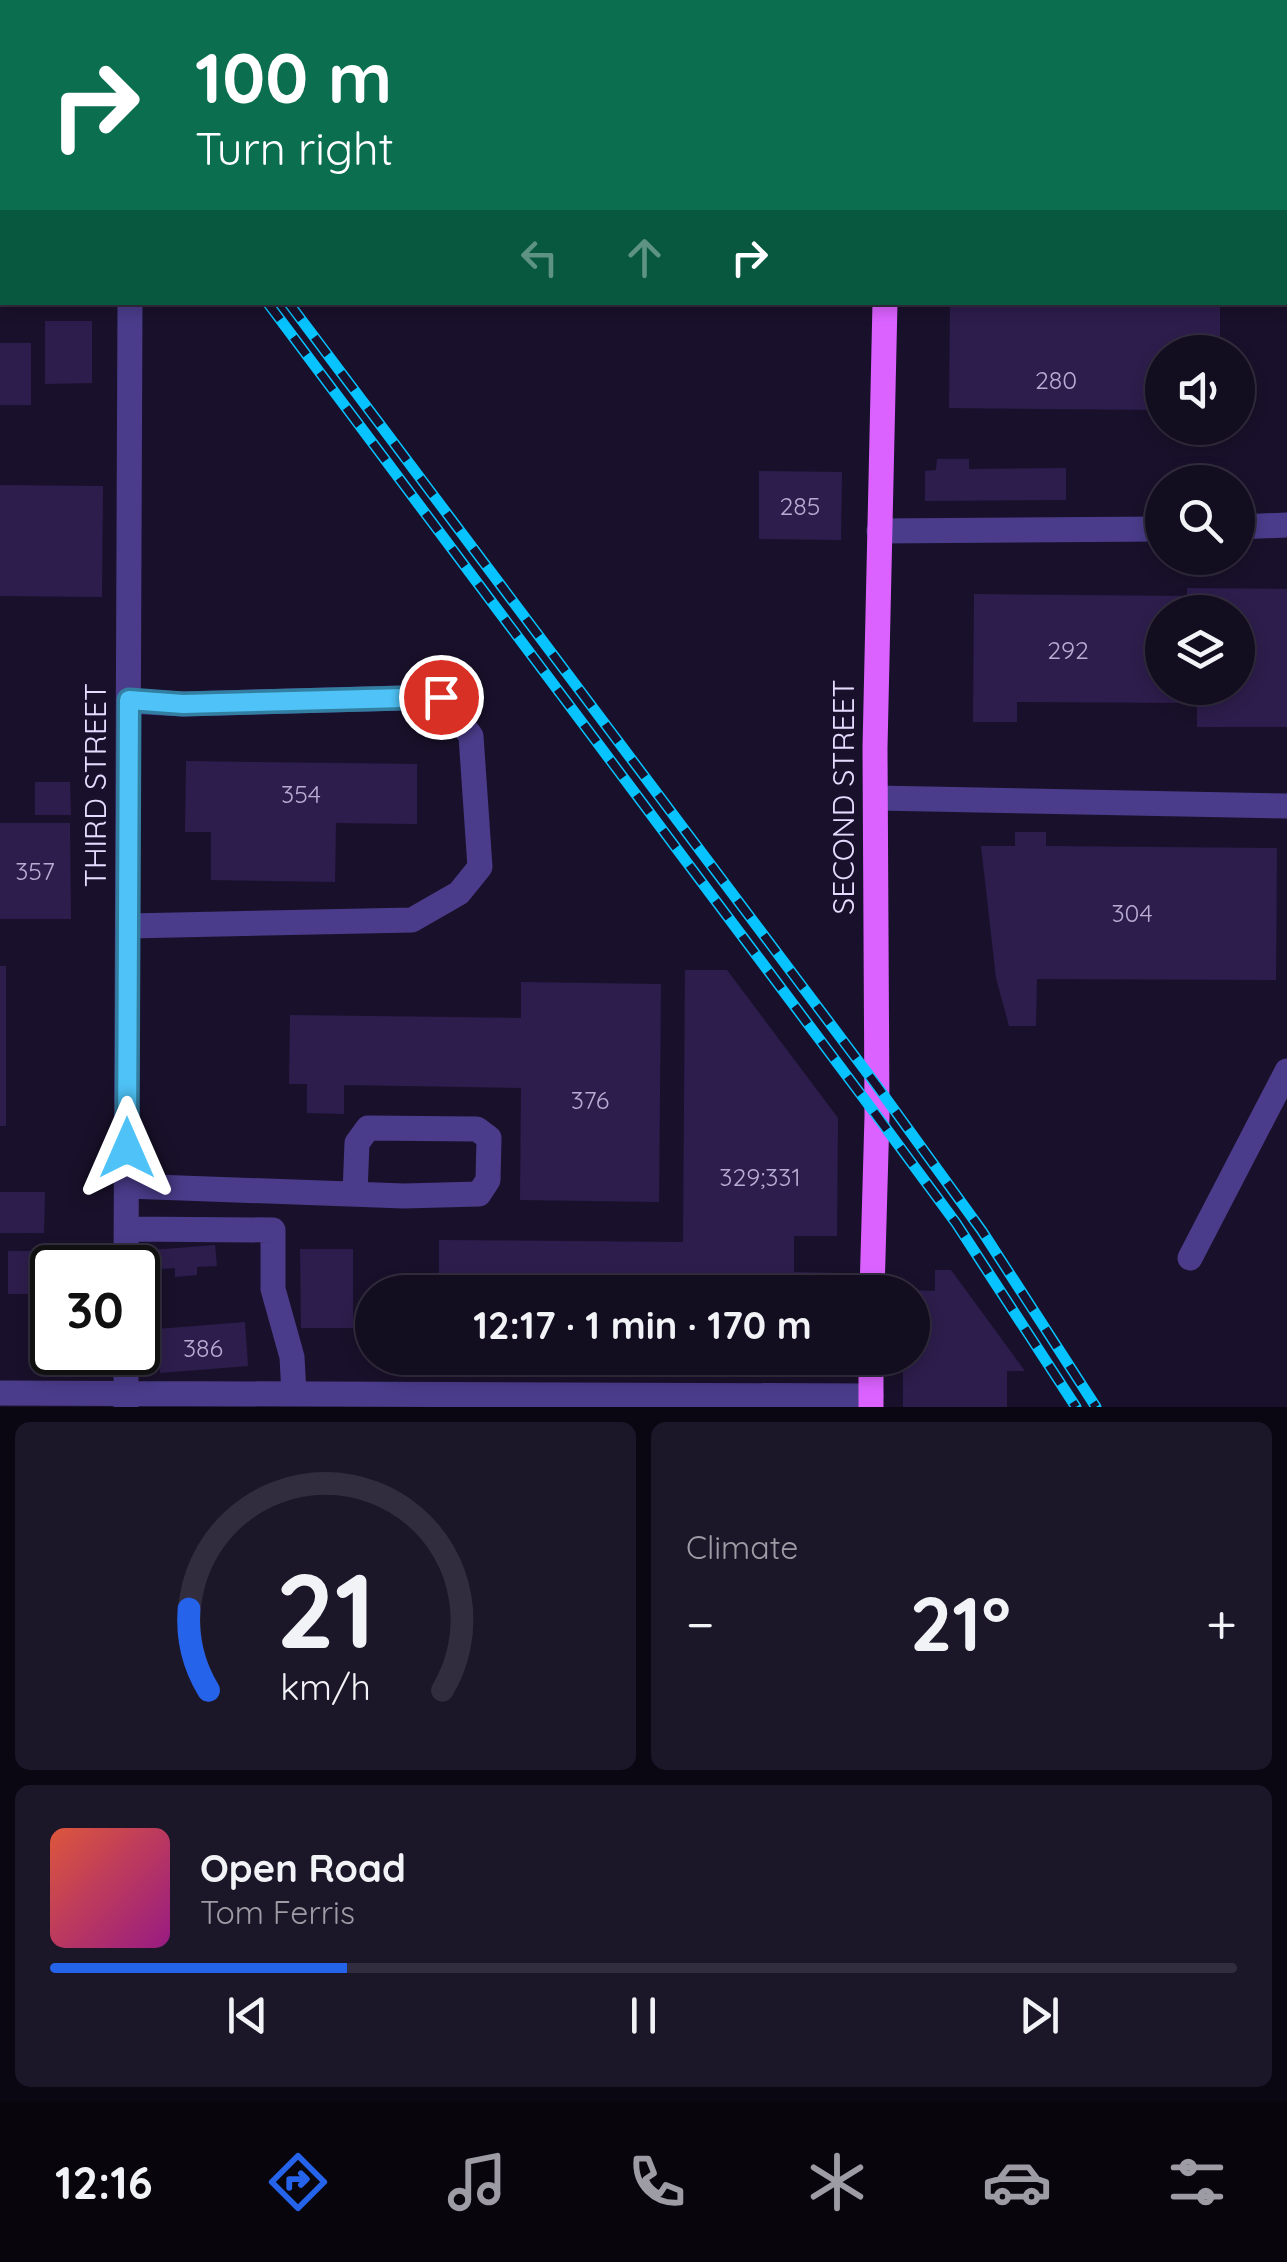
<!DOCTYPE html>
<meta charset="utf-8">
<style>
:root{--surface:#130d20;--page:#1c1629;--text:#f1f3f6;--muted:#9d9ca5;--line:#322d3e;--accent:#2563eb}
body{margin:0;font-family:Quicksand,sans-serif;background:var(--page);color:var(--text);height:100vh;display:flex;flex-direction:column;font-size:38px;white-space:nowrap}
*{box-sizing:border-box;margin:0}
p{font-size:32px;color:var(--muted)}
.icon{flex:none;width:55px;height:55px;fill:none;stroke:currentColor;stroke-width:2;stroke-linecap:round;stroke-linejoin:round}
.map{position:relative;height:1407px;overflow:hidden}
.sheet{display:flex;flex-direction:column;gap:15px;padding:15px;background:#0a0712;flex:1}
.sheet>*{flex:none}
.banner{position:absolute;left:0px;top:0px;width:1288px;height:305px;box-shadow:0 5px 15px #0003,0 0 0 2px var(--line);background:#0b6e4f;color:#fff;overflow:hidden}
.controls{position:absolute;left:1145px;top:335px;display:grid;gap:20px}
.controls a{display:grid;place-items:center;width:110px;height:110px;border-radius:50%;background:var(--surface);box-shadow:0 5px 15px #0003,0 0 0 2px var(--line);font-size:50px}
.speed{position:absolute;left:30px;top:1245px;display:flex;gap:20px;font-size:50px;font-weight:700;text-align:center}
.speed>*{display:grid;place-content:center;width:130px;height:130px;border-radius:50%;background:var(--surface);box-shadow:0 5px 15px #0003,0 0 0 2px var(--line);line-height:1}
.speed .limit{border:5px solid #111;border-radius:15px;background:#fff;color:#111}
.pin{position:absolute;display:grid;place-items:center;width:85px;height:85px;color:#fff;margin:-42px;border:5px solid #fff;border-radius:50%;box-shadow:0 2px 10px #0007}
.me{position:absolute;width:110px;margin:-55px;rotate:0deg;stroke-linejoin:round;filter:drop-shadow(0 0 8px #0008)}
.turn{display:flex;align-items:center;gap:35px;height:210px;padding:0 30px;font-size:45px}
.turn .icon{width:130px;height:130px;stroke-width:2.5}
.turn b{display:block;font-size:70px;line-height:85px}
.lanes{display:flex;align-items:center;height:95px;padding:0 30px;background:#0003;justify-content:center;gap:50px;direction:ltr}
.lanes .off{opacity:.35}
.big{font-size:75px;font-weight:700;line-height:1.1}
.sheet .tile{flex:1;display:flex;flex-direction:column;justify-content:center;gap:15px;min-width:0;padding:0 35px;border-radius:15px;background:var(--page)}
.sheet .dial{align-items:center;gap:0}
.dial svg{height:260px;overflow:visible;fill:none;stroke:var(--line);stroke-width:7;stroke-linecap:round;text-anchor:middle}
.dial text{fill:var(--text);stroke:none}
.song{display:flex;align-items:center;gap:30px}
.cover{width:120px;height:120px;border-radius:15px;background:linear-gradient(135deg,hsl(10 70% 55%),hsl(310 70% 35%))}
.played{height:10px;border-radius:5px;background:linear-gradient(90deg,var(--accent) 25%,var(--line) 25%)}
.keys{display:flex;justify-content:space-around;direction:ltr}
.heat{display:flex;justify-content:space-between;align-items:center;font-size:55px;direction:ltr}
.sheet .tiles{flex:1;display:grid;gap:15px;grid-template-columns:1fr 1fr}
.tile:last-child{grid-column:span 2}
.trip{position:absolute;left:355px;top:1275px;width:575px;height:100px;border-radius:50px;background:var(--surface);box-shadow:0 5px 15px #0003,0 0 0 2px var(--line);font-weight:700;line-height:100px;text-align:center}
.tab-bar{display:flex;height:160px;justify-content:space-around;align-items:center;background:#08050d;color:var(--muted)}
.tab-bar .icon{width:70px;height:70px}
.tab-bar .active{color:var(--accent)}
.tab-bar b{font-size:45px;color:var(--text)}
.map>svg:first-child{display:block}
</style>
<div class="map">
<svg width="1287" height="1407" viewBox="0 0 1287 1407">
<rect width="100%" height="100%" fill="#19112b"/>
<path fill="#2d1d4c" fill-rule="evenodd" d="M950,302H1220V352H1162V410L949,408Z
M45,321H92V383L45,384Z
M0,343H31V405H0Z
M937,459H969V469L1066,468V500L925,501V471L936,470Z
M759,471L842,472L841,540L759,539Z
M0,485L103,486L102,597L0,596Z
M1187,588L1287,589V727H1197V703L1017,702V722H973L974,594L1187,596ZM1162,612H1238V688H1162Z
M186,761L417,764V824L336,823L335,882L211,880V832H185Z
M35,782H70L71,815H35Z
M0,823H70L71,919H0Z
M1015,832H1046V846L1277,848L1276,980L1037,979L1036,1026H1009L996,978L981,846H1015Z
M0,966H6V1126H0Z
M685,970H727L838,1118L837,1236H794V1272L837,1273V1292H439V1240L683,1242Z
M521,982L661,984L659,1202L520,1200L521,1088L344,1085V1114L307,1113V1084H289L290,1015L521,1018Z
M0,1192H45L44,1233H0Z
M215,1245L217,1266L197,1267V1275L175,1277V1268L152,1270L151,1250Z
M300,1249H353V1328H301Z
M8,1251H100V1268H52V1294H8Z
M935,1270H951L1025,1371H1007V1407H903V1358H912V1290L935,1291Z
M245,1322L248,1366L160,1373L157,1329Z
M426,1358H837V1370L426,1366Z"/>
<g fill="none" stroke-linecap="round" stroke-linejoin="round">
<path stroke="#30b2be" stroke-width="5" stroke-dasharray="5 8" stroke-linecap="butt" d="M27,0L29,2
M80,0L81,2"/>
<path stroke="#4a3c8a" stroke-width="25" d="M131,2V0
M652,2V0
M1285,89H1287
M0,283H2
M1238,527L1287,525
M879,531L1162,529
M876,798L1287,806
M128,926L412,920L459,893L480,867L471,736L441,697L183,704L129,701
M127,1186L404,1196L479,1194L488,1180L489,1138L477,1129L368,1128L357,1143L355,1193
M127,1229L273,1230V1289L292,1357L294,1394
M1190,1258L1287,1071
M126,1268L130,302
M0,1393L871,1396
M126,1407V1352"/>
<path stroke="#db62ff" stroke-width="25" d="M890,2V0
M872,1292L877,1116L875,748L885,302
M871,1358V1407"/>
<defs>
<path id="rail" d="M40,0L42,2
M60,0L62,2
M267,302L877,1116L956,1223L1076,1407
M288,302L877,1086L982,1231L1096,1407"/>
</defs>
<use href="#rail" stroke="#07c3ff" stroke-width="11"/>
<use href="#rail" stroke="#19112b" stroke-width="8" stroke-dasharray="22" stroke-linecap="butt"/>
</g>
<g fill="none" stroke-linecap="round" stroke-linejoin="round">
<defs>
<path id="route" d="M127,1148L129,700L183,704L441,697"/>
</defs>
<use href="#route" stroke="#337fa1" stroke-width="25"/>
<use href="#route" stroke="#4fc3f7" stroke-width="18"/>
</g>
<g text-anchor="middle" stroke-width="10" stroke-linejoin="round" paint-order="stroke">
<g font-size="25" fill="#b7acd2">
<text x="1056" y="389">280</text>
<text x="800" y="515">285</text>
<text x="1068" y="659">292</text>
<text x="301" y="803">354</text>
<text x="35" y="880">357</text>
<text x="1132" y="922">304</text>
<text x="590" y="1109">376</text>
<text x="760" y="1186">329;331</text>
<text x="203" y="1357">386</text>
</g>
<g font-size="30" fill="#e5dbff" stroke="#19112b">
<text transform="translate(96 785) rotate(-90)" y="10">THIRD STREET</text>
<text transform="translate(844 797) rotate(-90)" y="10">SECOND STREET</text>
</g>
</g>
</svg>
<div class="controls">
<a><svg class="icon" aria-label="sound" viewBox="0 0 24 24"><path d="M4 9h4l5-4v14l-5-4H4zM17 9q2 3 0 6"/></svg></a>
<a><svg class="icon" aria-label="search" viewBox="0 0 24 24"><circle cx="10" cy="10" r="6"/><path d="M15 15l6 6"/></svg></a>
<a><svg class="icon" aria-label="layers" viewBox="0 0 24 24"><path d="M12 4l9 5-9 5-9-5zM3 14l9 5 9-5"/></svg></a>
</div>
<div class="speed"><div class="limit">30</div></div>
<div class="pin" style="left:441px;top:697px;background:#d93025"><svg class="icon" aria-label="arrive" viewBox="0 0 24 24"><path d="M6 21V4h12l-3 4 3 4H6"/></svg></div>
<svg class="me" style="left:127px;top:1148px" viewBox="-20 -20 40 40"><path d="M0-17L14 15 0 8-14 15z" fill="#4fc3f7" stroke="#fff" stroke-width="4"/></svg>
<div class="trip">12:17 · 1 min · 170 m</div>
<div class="banner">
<div class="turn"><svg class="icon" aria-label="right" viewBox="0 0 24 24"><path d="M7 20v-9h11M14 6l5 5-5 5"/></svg><div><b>100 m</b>Turn right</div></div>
<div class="lanes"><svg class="icon off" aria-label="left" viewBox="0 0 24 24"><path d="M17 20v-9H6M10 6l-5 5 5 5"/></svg><svg class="icon off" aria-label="ahead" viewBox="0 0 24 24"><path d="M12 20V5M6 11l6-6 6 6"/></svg><svg class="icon" aria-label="right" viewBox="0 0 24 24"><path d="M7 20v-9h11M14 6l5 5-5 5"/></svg></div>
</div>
</div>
<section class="sheet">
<div class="tiles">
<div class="tile dial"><svg viewBox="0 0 100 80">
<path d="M14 69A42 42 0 1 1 86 69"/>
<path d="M14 69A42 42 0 0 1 8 44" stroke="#2563eb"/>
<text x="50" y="56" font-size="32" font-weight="700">21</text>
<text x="50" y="72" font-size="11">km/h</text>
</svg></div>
<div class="tile"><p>Climate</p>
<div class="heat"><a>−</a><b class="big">21°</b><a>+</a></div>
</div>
<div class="tile">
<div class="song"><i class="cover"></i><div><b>Open Road</b><p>Tom Ferris</p></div></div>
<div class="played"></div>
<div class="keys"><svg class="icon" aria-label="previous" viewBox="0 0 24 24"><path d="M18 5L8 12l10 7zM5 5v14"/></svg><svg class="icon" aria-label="pause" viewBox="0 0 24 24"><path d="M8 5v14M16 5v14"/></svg><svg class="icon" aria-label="next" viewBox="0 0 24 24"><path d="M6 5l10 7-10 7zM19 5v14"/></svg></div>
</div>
</div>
</section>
<nav class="tab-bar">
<b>12:16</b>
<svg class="icon active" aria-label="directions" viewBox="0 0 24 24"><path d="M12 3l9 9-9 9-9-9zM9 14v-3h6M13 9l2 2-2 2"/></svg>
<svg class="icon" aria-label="music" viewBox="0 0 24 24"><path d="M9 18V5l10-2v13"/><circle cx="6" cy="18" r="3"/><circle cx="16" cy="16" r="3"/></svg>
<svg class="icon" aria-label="phone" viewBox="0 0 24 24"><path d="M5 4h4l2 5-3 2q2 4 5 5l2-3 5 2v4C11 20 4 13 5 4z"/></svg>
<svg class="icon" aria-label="climate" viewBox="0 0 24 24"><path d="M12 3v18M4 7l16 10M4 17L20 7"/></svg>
<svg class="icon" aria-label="car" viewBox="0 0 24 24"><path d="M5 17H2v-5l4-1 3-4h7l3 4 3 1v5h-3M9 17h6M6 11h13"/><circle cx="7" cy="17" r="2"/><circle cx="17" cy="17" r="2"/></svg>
<svg class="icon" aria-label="filters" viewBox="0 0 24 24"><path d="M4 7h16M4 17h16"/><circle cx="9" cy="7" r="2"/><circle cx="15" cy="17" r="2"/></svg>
</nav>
